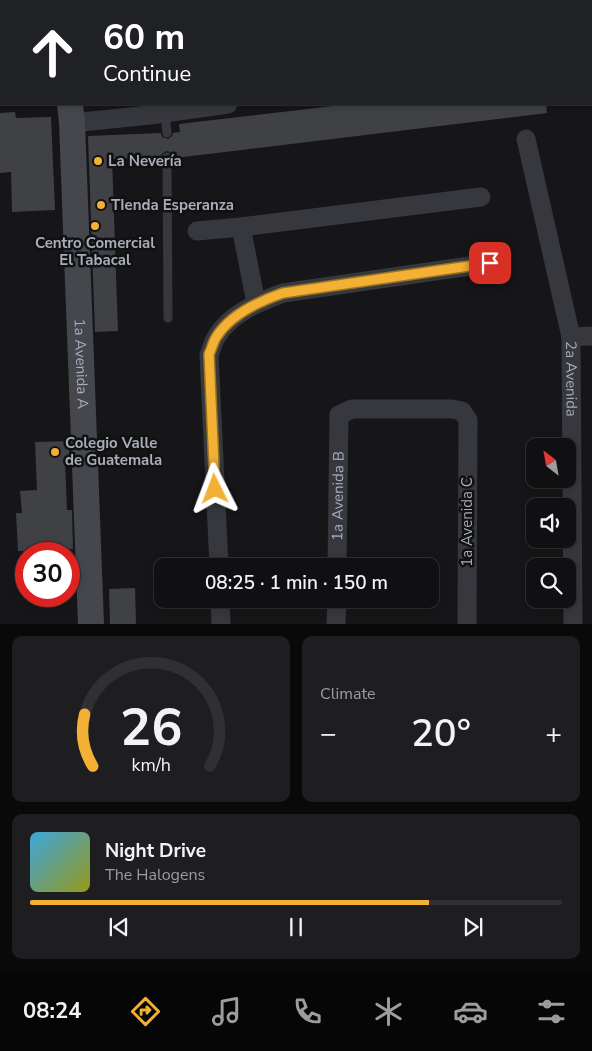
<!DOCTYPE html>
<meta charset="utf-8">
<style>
:root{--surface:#101012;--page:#1e1e20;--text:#f1f3f6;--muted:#9c9d9f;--line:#303032;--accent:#f2b134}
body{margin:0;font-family:"Nunito Sans",sans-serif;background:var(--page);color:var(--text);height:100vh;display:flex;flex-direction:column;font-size:19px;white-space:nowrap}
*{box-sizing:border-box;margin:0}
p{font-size:16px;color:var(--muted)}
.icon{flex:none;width:28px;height:28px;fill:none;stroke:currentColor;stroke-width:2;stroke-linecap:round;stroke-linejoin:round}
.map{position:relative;height:624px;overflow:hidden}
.side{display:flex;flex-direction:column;gap:12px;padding:12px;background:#09090a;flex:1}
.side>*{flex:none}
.guide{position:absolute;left:0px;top:0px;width:592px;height:105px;box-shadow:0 2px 8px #0003,0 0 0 1px var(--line);background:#202124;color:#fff;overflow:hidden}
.needle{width:32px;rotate:329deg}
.controls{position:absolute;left:526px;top:438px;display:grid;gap:10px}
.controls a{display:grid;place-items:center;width:50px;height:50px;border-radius:10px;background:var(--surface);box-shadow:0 2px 8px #0003,0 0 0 1px var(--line);font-size:25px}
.speed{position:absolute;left:15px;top:542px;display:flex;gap:10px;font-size:25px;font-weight:700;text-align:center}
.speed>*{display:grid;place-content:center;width:65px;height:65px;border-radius:50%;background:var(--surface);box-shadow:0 2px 8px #0003,0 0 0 1px var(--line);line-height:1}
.speed .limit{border:8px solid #d22;background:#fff;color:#111}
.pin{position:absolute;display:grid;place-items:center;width:42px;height:42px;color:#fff;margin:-21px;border-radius:10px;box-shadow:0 2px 8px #0006}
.me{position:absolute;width:55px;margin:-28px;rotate:357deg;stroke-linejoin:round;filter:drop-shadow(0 0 4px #0008)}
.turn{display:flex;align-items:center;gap:18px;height:105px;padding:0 20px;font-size:22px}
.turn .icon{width:65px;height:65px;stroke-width:2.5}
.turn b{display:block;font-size:35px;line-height:42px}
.big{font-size:38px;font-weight:600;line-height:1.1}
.side .tile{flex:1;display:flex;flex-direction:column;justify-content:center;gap:8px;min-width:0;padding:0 18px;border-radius:10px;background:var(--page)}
.side .dial{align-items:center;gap:0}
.dial svg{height:130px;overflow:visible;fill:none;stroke:var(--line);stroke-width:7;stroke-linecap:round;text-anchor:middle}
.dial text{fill:var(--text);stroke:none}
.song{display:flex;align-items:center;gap:15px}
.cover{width:60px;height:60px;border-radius:8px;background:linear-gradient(135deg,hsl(200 70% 55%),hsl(60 70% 35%))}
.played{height:5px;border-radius:2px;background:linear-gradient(90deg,var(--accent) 75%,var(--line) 75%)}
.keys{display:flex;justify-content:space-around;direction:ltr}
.heat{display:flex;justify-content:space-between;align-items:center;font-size:28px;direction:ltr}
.side .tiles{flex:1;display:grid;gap:12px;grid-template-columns:1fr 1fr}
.tile:last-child{grid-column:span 2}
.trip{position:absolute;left:154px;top:558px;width:285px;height:50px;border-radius:10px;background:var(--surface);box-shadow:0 2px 8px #0003,0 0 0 1px var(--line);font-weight:600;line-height:50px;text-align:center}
.tab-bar{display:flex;height:80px;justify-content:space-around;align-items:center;background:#060607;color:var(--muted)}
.tab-bar .icon{width:35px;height:35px}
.tab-bar .on{color:var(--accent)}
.tab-bar b{font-size:22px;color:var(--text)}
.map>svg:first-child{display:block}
</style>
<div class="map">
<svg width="592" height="624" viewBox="0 0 592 624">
<rect width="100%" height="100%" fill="#161618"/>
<path fill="#404145" d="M350,104H546L547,113L183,157H173L170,152L166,151L162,154L161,157L112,159L118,331L95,332L88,136L161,133L162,137L168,139L172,136L173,133L180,132L179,124Z
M15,112L16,118L51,117L55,210L12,212L11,172L0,173V113Z
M69,441L70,461L65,462L67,510H72L73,549L18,551L16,513H22L20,491L37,490L35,442Z
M135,588L136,624H110L109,589Z"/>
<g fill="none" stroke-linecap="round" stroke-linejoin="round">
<path stroke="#37383d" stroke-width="9" d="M165,113L167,133
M167,157L168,318"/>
<g stroke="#37383d" stroke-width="19">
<path d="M221,0L222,1"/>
<path d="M285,0L286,1"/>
<path d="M360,0L361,1"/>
<path d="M497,0V1"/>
<path d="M571,0V1"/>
<path d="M591,39L592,40"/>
<path d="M591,60H592"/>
<path d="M0,70H1"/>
<path d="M72,123L150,115L228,104"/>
<path id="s1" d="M526,139L571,337L573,624"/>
<path d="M241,227L256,303"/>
<path d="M197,231L241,227L481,197"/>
<path d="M571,337L592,336"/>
<path d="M219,566L209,355C212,349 213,341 217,336C231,313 259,302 283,293L490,263"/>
<path id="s2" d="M337,566L339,415L352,409H452L462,411L468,420L467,624"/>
<path d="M220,599L221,624"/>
<path d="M336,624L337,599"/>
</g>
<g stroke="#45474d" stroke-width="26">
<path d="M42,0L43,1"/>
<path id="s3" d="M70,104L72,123L91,624"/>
</g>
</g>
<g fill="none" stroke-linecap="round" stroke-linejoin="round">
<defs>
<path id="route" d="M215,489L209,354C212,349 213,341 217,336C231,314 260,301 283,293L490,263"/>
</defs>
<use href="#route" stroke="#9d7322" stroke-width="12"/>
<use href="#route" stroke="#f2b134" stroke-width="9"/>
</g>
<g fill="#f2b134" stroke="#111113" stroke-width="2">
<circle cx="98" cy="161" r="5"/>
<circle cx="101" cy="205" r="5"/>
<circle cx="95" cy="226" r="5"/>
<circle cx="55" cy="452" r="5"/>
</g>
<g text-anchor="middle" stroke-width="5" stroke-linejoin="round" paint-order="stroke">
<g font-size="15" font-weight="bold" fill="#a8adb8" stroke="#111113" text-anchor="start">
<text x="108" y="166">La Nevería</text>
<text x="111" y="210">TIenda Esperanza</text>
<text x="95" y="248" text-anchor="middle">Centro Comercial<tspan x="95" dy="17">El Tabacal</tspan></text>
<text x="65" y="448">Colegio Valle<tspan x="65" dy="17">de Guatemala</tspan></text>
</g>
<g font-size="15" fill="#a8adb8" stroke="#111113">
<text dy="5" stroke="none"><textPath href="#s3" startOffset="260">1a Avenida A</textPath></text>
<text dy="5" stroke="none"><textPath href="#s1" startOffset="245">2a Avenida</textPath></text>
<text dy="5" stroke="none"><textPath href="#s2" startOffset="70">1a Avenida B</textPath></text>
<text transform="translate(467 522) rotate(-90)" y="5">1a Avenida C</text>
</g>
</g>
</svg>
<div class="controls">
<a><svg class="needle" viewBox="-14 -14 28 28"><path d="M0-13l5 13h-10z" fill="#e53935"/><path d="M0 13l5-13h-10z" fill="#9c9d9f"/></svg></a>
<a><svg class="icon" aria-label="sound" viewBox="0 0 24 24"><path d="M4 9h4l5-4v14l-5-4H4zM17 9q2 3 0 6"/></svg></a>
<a><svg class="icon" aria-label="search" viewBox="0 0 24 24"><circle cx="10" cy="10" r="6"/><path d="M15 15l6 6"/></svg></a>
</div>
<div class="speed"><div class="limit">30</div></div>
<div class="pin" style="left:490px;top:263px;background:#d93025"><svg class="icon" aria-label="arrive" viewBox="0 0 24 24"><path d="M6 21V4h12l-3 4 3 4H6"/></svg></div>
<svg class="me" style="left:215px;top:489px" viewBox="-20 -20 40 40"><path d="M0-17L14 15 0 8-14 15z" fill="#f2b134" stroke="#fff" stroke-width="4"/></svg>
<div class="trip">08:25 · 1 min · 150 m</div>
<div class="guide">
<div class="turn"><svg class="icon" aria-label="ahead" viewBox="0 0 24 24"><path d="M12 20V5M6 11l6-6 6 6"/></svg><div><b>60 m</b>Continue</div></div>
</div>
</div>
<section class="side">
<div class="tiles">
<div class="tile dial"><svg viewBox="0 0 100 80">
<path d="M14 69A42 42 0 1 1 86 69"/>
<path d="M14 69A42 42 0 0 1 9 37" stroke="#f2b134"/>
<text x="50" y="56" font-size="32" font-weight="700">26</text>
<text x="50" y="72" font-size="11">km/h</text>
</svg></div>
<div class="tile"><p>Climate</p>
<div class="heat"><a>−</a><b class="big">20°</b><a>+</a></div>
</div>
<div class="tile">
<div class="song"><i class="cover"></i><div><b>Night Drive</b><p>The Halogens</p></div></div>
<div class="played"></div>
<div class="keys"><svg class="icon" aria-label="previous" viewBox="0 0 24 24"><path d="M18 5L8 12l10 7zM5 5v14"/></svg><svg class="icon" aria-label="pause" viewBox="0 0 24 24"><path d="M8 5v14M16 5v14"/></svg><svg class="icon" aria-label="next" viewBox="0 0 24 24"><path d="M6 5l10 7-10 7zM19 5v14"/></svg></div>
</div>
</div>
</section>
<nav class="tab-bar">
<b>08:24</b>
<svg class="icon on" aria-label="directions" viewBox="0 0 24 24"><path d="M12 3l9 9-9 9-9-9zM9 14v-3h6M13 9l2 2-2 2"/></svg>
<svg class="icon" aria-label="music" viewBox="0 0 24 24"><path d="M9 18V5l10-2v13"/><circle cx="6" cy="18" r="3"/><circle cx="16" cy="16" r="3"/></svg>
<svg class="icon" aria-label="phone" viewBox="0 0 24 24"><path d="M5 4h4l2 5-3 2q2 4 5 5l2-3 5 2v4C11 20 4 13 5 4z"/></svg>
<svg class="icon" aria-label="climate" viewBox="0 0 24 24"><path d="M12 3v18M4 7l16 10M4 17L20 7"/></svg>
<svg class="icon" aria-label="car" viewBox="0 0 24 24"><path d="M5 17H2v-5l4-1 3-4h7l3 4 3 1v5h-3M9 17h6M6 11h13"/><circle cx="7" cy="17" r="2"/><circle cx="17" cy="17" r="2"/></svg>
<svg class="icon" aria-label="filters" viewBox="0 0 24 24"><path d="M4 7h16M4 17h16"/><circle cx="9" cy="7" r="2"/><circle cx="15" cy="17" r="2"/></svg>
</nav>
